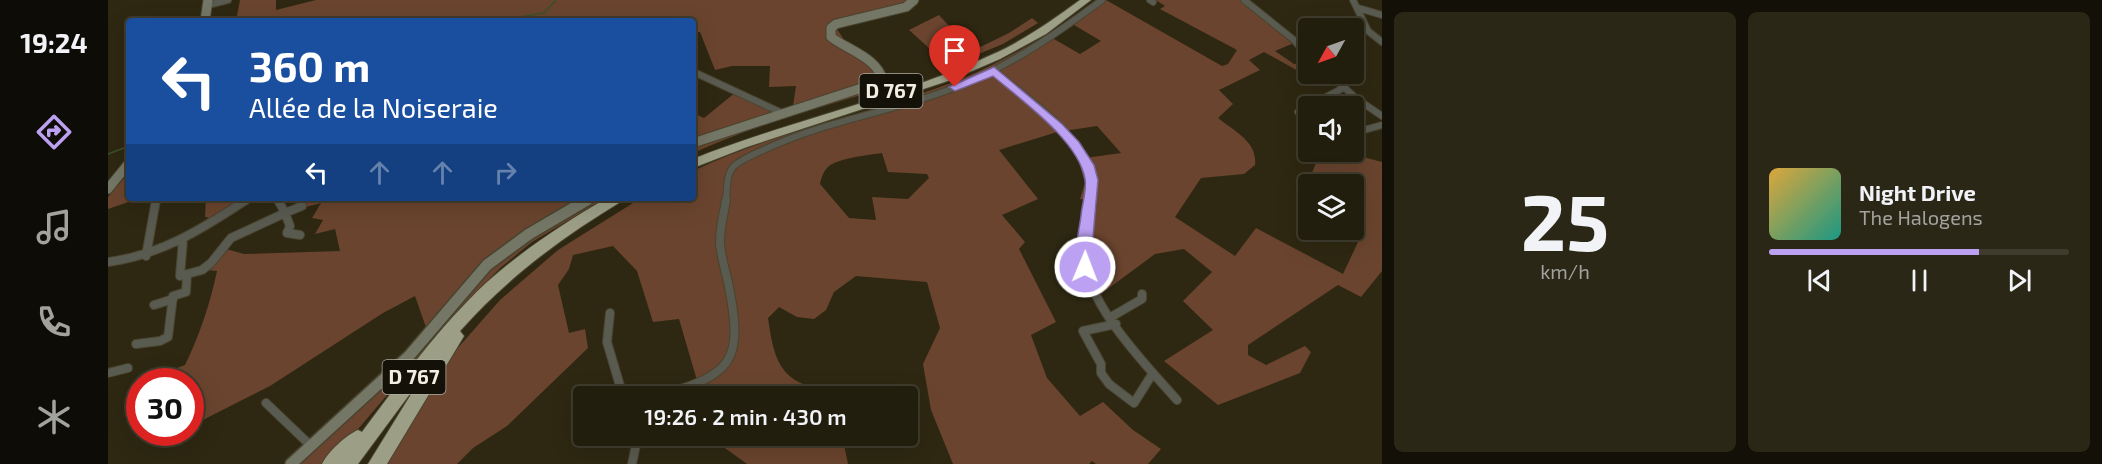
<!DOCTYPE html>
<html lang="fr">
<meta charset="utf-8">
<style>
:root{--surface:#221e0e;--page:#2a2717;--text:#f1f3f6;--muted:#a2a29e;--line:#3f3c2e;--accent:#bca0f2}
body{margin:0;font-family:"Exo 2",sans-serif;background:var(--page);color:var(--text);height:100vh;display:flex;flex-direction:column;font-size:22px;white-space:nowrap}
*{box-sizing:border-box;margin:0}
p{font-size:20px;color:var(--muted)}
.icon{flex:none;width:33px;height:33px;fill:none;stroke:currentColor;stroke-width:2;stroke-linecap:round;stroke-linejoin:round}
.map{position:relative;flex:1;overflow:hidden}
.panel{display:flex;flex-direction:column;gap:12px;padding:12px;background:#131008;width:720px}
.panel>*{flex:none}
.hud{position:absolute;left:18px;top:18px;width:570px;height:183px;border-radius:6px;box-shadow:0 6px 24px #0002,0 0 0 2px var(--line);background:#1a4fa0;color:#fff;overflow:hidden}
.needle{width:39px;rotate:230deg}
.tools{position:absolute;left:1190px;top:18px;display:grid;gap:12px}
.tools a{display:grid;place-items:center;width:66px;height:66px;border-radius:6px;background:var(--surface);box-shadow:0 6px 24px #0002,0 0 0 2px var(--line);font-size:30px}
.speed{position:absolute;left:18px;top:368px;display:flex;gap:12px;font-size:30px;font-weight:700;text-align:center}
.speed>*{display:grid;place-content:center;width:78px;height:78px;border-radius:50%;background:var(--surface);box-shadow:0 6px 24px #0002,0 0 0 2px var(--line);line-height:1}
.speed .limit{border:9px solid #d22;background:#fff;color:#111}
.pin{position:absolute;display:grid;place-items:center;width:51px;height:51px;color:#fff;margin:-62px -26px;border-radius:50% 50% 50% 0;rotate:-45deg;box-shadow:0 0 6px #0007}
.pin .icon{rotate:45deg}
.me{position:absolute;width:66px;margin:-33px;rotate:1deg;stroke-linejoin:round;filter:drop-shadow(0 0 4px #0008)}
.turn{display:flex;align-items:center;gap:21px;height:126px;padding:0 24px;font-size:27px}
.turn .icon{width:78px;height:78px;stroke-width:2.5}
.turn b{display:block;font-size:42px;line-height:51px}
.lanes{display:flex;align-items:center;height:57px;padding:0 24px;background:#0003;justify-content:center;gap:30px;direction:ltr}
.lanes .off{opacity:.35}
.panel .card{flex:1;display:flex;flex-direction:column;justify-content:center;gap:9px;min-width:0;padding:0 21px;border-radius:9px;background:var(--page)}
.panel .dial{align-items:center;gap:0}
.dial b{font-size:78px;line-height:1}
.song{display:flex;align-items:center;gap:18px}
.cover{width:72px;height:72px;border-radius:9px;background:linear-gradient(135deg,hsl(40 70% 55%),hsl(170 70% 35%))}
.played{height:6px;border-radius:3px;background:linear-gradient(90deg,var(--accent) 70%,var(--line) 70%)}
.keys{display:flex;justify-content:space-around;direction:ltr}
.panel .tiles{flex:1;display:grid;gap:12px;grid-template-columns:repeat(2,1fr)}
.trip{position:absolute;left:465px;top:386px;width:345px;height:60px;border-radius:6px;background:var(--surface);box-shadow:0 6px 24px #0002,0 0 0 2px var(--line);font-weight:600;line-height:60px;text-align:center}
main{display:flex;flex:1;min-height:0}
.menu{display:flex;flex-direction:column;width:108px;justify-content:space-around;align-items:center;background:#0e0c06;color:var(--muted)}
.menu .icon{width:42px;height:42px}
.menu .on{color:var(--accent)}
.menu b{font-size:27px;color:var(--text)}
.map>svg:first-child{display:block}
</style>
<main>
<nav class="menu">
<b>19:24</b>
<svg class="icon on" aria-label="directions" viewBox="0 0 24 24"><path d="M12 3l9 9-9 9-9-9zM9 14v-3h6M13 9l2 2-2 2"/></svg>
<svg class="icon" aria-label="music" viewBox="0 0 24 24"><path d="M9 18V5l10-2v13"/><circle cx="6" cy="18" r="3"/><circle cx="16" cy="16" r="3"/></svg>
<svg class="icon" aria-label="phone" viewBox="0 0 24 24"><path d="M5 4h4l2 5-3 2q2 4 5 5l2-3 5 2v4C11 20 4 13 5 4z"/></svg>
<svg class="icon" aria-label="climate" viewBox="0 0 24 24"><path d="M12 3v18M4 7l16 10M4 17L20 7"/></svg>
</nav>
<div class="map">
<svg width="1274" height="464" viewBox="0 0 1274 464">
<rect width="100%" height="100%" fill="#2e2812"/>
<path fill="#6a442e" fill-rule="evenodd" d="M132,0H168V10L208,0H810L728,28L735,38L731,45L763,68L779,87C714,107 647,125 585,153V113L596,118L628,92L667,112L685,106L688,86L661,87L662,66H624L607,70L592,32H590L585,44V21H327L328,16H269L225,18L224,21H128Z
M998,0L1114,66L1120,64L1129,50L1052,9L1057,6L1048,0H1134L1186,43L1167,51L1186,64L1200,62V74H1214L1217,76L1208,81L1156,52L1141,60L1152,70L1111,90L1125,104L1110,118C1126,131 1150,142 1147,165L1136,174L1093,178L1067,217L1127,256L1148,228L1235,274L1251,240L1236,230H1245V184H1202L1201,181L1212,152H1236L1274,162V271L1253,297L1230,285L1140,345V355L1158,365L1197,346L1203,352L1192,373L1110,405L1056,361L1105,330L1075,301L1104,272L1076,249L1047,254L993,294L981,268L989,201L972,199L977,183L970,159L1013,153L989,126L949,132L891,150L930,199L894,215L917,242L911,249L948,322L923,335L939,378L972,416L995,402L1025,430L1053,449L1040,464H988L984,461L981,464H845L823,410L815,364L832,328L819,282L748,276L726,292L718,310L706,319L689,317L671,307L660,318C664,344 667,373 695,384C702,387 715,385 723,385L725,396H600L588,377L571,319L545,322L529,271L505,246L465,255L461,269L450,285L461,333L477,329L480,348L399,426L365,448L349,464H276L348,350L392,300L450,250L533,198H585V171C672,129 765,114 853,79C883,67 911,51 939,35L972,54L993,41L966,25ZM774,153L780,172L819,174L821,178L800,199L764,197L768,220L741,218L712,184C713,178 716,170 721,166C732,158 760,155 774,153Z
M831,15L864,51L901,33L924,18L930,23L895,44L841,66L801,30Z
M21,172V198H32L0,209V197Z
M98,198H137L97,223L100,217H97Z
M193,198H498L424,242L392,268L354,307L228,455L218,464H187L319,330L307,296L275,313L162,386L83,426L82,381L56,379V373L77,365C92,334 102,304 109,271L99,270L118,249L136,254L232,251L227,229L207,234L215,220L204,218L213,203L198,207Z
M599,435H734L740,464H639Z"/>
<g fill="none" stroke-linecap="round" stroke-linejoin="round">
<path stroke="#3a5225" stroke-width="1.5" d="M366,21H372
M390,21L436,13L448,0
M0,154L21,146"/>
<defs>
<path id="street-far1" d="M1042,0L1045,2
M1136,0L1186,40L1200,56
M1245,0L1260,31L1274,42
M100,5L120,0
M1250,8L1274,15
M886,71C925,104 990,142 983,201
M590,74L674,113
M1221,74L1249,99L1274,116
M1201,106L1237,87
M1190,112L1200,107
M1245,133L1274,125
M169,198L171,201
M47,201L48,198
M135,201L140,198
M618,201C619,191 618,174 626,166C635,158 651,152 662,147C717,122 776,113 832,93C892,73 944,37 994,0"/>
<path id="street" d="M983,200C981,216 975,233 975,250C976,302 1036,363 1069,400
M192,235L179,233L182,226L177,213L194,206
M75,240L72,276L94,270L103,263L123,238L177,213L170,200
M38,256L48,200
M0,262C53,255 94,229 138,200
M46,305L65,299
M502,313L499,342L515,396
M1003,317L1034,299V294
M1008,324L975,331L993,364V373L1001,384L1026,403L1045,373
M28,344L52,341L60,337L65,296L78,292L79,274
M0,373L20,368
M549,396C626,375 636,361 620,282C617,269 612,254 612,241C612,227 616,213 618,200
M158,403L203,446
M524,464L528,445L526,435"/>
<path id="secondary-far1" d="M97,21L100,0
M585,143L775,81C770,58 740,50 723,37V28L728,24L798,7L806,0
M0,189L21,163
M476,201L482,198"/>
<path id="secondary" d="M183,464L301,356L379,265L421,234L479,200"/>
<path id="highway" d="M972,0H983L938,34L892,59L843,80L639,147L585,168V159C683,120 787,99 883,55C915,41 943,21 972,0Z
M499,198H515L514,201C453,238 399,278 352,331L356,336L353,341L279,464H260L310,383L250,464H214C220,452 238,435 250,430L254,432C293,380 331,327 378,283C415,250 456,223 499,198Z"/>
</defs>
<use href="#street-far1" stroke="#49442f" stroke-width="8"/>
<use href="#street" stroke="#49442f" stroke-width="10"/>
<use href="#secondary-far1" stroke="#49442f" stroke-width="11"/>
<use href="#secondary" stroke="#49442f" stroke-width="14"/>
<use href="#highway" stroke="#49442f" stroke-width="2"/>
<use href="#street-far1" stroke="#595a50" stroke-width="6"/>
<use href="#street" stroke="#595a50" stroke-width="8"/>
<use href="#secondary-far1" stroke="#747666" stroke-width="9"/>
<use href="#secondary" stroke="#747666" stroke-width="11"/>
<use href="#highway" fill="#9c9f86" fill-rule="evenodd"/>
</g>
<path fill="#bca0f2" stroke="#7a689d" stroke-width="1.5" d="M886,67L954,124L971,142L986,165L990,180L982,271H972C964,255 971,232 973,216C974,204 979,190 977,179C971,141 913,100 885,76L847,91L841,87Z"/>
<g text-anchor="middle" stroke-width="6" stroke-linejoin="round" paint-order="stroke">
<g fill="#141108" stroke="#afaca0" stroke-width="1.5">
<rect x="751.5" y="74" width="63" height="34" rx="4.5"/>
<rect x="274.5" y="360" width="63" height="34" rx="4.5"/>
</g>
<g font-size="20" font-weight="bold" fill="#f2eee1">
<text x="783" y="98">D 767</text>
<text x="306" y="384">D 767</text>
</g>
</g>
</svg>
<div class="tools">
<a><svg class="needle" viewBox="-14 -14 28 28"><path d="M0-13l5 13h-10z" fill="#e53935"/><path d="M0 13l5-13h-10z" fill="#a2a29e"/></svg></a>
<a><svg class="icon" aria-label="sound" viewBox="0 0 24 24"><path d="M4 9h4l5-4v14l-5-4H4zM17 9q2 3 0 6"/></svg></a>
<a><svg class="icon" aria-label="layers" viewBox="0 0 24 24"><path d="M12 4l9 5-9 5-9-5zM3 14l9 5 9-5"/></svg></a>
</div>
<div class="speed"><div class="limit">30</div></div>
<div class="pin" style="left:847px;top:87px;background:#d93025"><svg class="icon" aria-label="arrive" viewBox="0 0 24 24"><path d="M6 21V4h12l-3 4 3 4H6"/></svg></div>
<svg class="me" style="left:977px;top:267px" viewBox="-20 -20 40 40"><circle r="17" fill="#bca0f2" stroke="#fff" stroke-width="3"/><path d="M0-11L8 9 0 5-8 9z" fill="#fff"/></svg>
<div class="trip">19:26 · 2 min · 430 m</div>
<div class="hud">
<div class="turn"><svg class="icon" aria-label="left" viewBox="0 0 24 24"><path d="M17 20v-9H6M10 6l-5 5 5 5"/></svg><div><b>360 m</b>Allée de la Noiseraie</div></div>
<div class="lanes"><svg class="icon" aria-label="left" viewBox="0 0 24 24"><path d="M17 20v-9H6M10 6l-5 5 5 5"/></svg><svg class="icon off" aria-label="ahead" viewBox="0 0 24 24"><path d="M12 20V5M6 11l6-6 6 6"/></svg><svg class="icon off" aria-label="ahead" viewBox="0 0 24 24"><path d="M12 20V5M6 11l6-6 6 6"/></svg><svg class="icon off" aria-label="right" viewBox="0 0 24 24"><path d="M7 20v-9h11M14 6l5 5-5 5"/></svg></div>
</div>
</div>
<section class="panel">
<div class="tiles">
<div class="card dial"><b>25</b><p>km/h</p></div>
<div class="card">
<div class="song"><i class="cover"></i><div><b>Night Drive</b><p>The Halogens</p></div></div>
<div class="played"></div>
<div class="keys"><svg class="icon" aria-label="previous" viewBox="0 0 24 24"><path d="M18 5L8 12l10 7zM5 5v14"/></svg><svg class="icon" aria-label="pause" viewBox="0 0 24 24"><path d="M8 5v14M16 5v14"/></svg><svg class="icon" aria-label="next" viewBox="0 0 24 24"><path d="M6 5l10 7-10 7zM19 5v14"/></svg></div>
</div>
</div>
</section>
</main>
